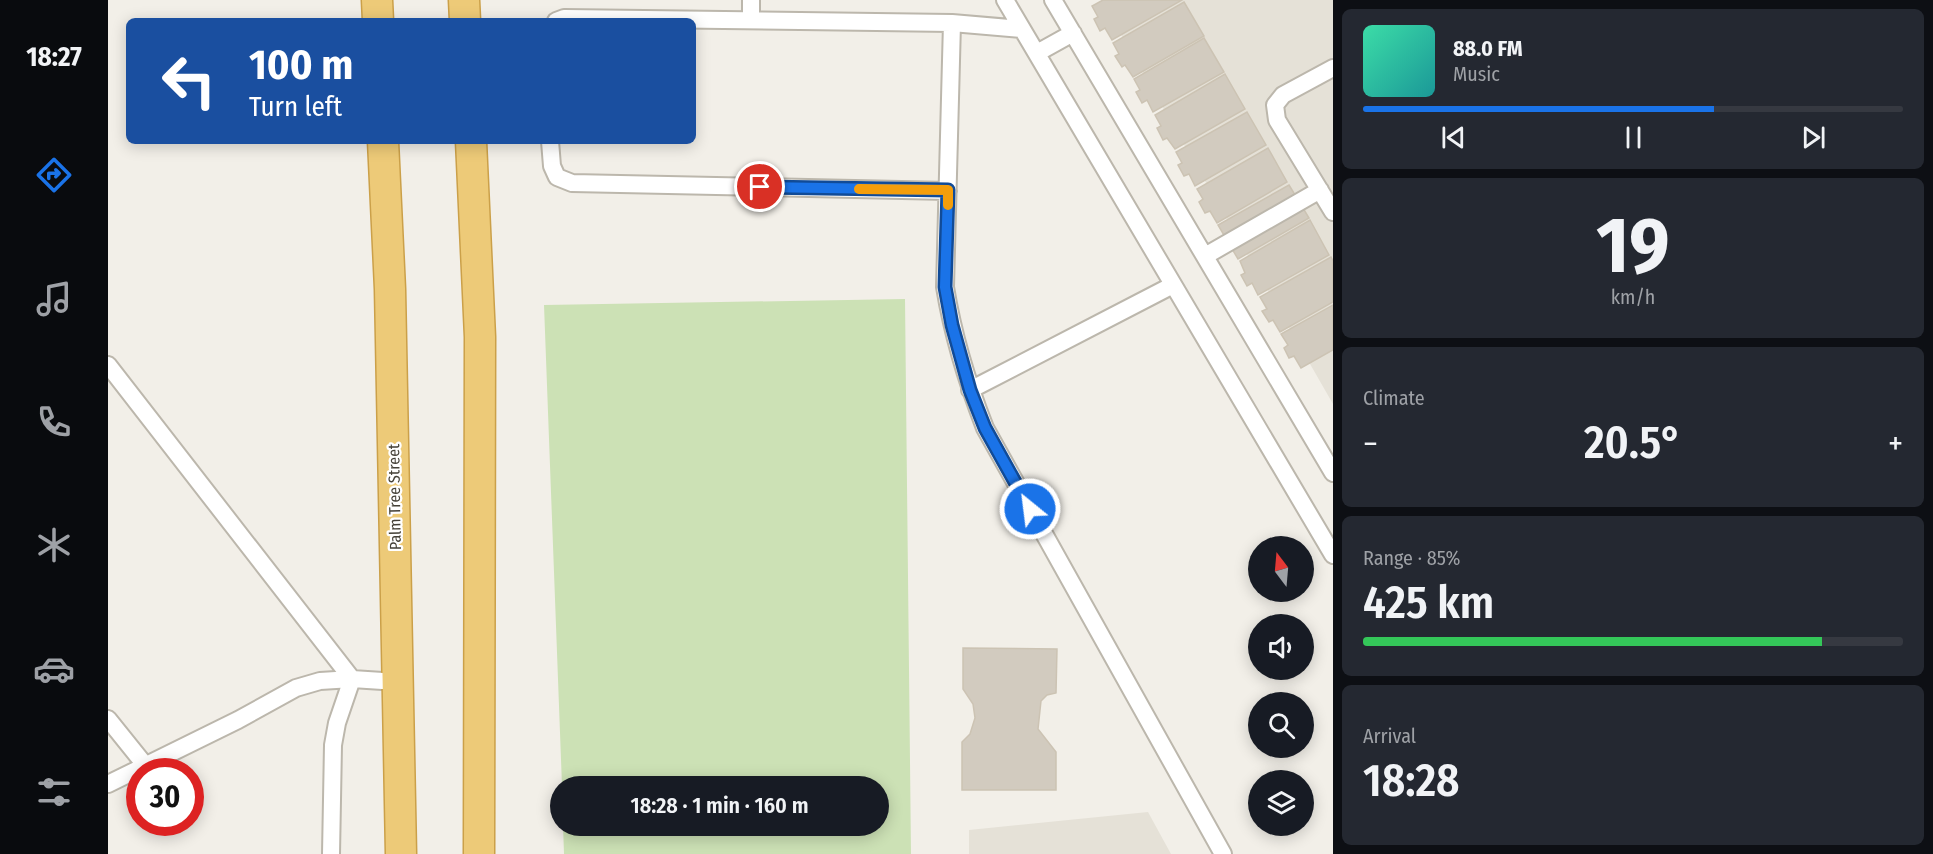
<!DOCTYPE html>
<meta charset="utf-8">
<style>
:root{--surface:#171b24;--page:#242831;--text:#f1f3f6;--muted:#9ea1a6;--line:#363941;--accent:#1a73e8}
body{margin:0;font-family:"Fira Sans Condensed",sans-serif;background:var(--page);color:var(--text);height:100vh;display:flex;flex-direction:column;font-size:22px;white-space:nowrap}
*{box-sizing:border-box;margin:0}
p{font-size:20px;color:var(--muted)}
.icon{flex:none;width:33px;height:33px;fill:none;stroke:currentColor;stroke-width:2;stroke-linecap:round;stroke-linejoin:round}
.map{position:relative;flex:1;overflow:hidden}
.drawer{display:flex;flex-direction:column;gap:9px;padding:9px;background:#0d0f14;width:600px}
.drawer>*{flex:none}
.guide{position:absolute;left:18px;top:18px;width:570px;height:126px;border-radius:9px;box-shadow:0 3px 15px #0003;background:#1a4fa0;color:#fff;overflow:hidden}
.needle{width:39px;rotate:344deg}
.fabs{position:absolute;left:1140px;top:536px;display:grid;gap:12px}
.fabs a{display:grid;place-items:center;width:66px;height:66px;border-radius:50%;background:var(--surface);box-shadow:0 3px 15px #0003;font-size:30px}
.speed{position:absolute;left:18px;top:758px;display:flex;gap:12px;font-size:30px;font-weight:700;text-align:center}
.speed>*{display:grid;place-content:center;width:78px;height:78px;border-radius:50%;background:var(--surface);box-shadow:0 3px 15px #0003;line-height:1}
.speed .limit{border:9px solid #d22;background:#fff;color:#111}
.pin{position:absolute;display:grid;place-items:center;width:51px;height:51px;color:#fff;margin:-26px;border:3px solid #fff;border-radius:50%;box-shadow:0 2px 6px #0007}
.me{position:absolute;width:66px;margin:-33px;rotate:331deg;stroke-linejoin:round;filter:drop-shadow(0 0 4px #0008)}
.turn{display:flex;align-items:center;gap:21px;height:126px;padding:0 24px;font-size:27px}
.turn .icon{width:78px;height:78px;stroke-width:2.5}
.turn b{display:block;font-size:42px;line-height:51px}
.big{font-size:45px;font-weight:600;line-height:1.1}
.drawer .tile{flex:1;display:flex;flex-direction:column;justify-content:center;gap:9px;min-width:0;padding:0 21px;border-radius:9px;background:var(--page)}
.drawer .dial{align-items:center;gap:0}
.dial b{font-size:78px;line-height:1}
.song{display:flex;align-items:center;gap:18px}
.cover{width:72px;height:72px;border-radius:9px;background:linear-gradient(135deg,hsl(160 70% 55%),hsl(180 70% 35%))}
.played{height:6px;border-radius:3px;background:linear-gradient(90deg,var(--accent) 65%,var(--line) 65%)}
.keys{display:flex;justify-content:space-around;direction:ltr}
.heat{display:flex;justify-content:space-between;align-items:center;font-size:33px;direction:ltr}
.charge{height:9px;border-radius:4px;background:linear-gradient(90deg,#34c759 85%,var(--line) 0)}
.trip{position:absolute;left:442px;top:776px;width:339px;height:60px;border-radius:30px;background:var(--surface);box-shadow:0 3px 15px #0003;font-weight:600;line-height:60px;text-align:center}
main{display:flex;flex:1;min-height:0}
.tabs{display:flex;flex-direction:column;width:108px;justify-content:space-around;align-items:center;background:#090b0e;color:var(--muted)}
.tabs .icon{width:42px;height:42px}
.tabs .on{color:var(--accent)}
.tabs b{font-size:27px;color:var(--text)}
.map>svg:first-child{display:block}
</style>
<main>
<nav class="tabs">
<b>18:27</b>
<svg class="icon on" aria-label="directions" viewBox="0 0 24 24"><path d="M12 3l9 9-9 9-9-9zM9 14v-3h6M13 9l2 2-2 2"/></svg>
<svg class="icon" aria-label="music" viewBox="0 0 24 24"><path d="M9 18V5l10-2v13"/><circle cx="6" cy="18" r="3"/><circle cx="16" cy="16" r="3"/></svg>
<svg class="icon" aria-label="phone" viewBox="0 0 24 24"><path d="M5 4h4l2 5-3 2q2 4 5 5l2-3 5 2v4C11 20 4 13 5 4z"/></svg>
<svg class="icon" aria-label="climate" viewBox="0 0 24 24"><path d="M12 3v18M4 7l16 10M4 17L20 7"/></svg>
<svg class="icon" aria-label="car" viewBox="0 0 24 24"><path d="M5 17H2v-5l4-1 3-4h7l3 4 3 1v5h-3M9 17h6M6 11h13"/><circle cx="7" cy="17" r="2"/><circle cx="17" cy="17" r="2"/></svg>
<svg class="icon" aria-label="filters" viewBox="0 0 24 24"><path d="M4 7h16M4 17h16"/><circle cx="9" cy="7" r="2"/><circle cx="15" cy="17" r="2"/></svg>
</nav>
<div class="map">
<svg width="1225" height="854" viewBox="0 0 1225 854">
<rect width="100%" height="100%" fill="#f2efe8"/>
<path fill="#e5e1d7" d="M993,0H1225V404Z
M1040,812L1063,854H861V830Z"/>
<path fill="#cce1b5" d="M797,299L803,854H456L455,825H771V786H454L436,305Z"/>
<path fill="#d2cbbf" stroke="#ccc3b3" stroke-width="1.5" d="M995,0H1074L1004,40L997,28L992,31L986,19L990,17L984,6Z
M1076,2L1096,36L1025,77L1017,65L1014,67L1007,56L1011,54L1005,43Z
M1096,38L1116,72L1045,112L1039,100L1034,103L1028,92L1032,90L1026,79Z
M1117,74L1137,109L1067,149L1059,138L1055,140L1049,128L1053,126L1047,115Z
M1139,112L1158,145L1087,186L1081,174L1076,176L1070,165L1074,163L1068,152Z
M1160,148L1179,182L1109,223L1102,211L1097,213L1091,202L1095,199L1089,189Z
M1181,185L1201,218L1130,259L1110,225Z
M1202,220L1221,255L1150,295L1144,283L1139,286L1133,275L1137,273L1132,261Z
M1223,257L1225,261V302L1172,332L1165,320L1161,322L1154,311L1159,309L1152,297Z
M1225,305V350L1193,368L1186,356L1181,358L1176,348L1180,345L1173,334Z
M855,648L949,649L948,693L939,695L933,701L930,729L948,752V790H854V742L862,734L867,718L865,704L855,689Z"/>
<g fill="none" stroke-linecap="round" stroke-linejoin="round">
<defs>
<path id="street" d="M643,0V20
M897,0L1225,555
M945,0L1225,473
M448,21L456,18L844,23L914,29
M844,23L837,287C845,336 859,382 877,428L1115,854
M929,53L965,33
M1225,68L1175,95L1167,105L1169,120L1225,212
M442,141L444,166L449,177L464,183L840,191
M1097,256L1212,190
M0,365L244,679L229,723L225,745L223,854
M862,390L1065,285
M0,719L37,765
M0,784L130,720L188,688L212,681L244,679L290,682"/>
<path id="highway" d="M269,0L270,21
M356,0L357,21
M275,141L282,289L293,854
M363,141L372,337L371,854"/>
</defs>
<use href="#street" stroke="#bcb7ac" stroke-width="20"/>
<use href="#highway" stroke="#cba049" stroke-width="33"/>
<use href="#street" stroke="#fff" stroke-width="16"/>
<use href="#highway" stroke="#edca78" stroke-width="30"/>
</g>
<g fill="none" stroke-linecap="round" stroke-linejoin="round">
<defs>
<path id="route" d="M652,187L840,190L837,287L844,325L862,390L877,428L922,509"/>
</defs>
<use href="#route" stroke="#114b97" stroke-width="15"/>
<use href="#route" stroke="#1a73e8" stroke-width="10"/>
<path stroke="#f59e0b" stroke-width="10" d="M751,189L840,190V205"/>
</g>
<g text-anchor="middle" stroke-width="4.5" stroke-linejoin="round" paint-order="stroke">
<g font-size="16" fill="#444037" stroke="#fff">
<text transform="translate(286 497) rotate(-91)" y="6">Palm Tree Street</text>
</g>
</g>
</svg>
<div class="fabs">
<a><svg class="needle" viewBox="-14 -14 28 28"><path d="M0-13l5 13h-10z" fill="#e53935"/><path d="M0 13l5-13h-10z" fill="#9ea1a6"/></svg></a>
<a><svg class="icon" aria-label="sound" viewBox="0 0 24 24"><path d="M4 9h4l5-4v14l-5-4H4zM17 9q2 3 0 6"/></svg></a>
<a><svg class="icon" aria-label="search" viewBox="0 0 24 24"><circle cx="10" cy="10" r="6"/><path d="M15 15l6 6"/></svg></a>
<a><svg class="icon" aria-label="layers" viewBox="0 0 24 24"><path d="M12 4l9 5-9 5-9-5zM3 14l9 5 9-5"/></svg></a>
</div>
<div class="speed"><div class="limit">30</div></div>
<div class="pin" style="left:652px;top:187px;background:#d93025"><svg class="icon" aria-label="arrive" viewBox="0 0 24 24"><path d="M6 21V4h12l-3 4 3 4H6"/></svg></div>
<svg class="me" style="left:922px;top:509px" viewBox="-20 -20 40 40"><circle r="17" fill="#1a73e8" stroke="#fff" stroke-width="3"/><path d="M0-11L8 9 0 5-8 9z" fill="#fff"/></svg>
<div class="trip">18:28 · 1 min · 160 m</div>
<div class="guide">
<div class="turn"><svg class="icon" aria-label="left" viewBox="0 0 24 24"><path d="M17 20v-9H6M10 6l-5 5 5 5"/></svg><div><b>100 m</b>Turn left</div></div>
</div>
</div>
<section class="drawer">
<div class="tile">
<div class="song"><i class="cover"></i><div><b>88.0 FM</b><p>Music</p></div></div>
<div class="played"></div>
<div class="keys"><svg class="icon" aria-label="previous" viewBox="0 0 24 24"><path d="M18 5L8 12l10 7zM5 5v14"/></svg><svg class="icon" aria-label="pause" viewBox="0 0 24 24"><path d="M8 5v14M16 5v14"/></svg><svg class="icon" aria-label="next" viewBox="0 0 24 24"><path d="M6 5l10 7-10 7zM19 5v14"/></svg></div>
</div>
<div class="tile dial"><b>19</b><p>km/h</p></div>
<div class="tile"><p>Climate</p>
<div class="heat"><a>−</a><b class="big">20.5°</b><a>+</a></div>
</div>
<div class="tile"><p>Range · 85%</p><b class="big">425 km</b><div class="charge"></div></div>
<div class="tile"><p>Arrival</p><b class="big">18:28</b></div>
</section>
</main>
